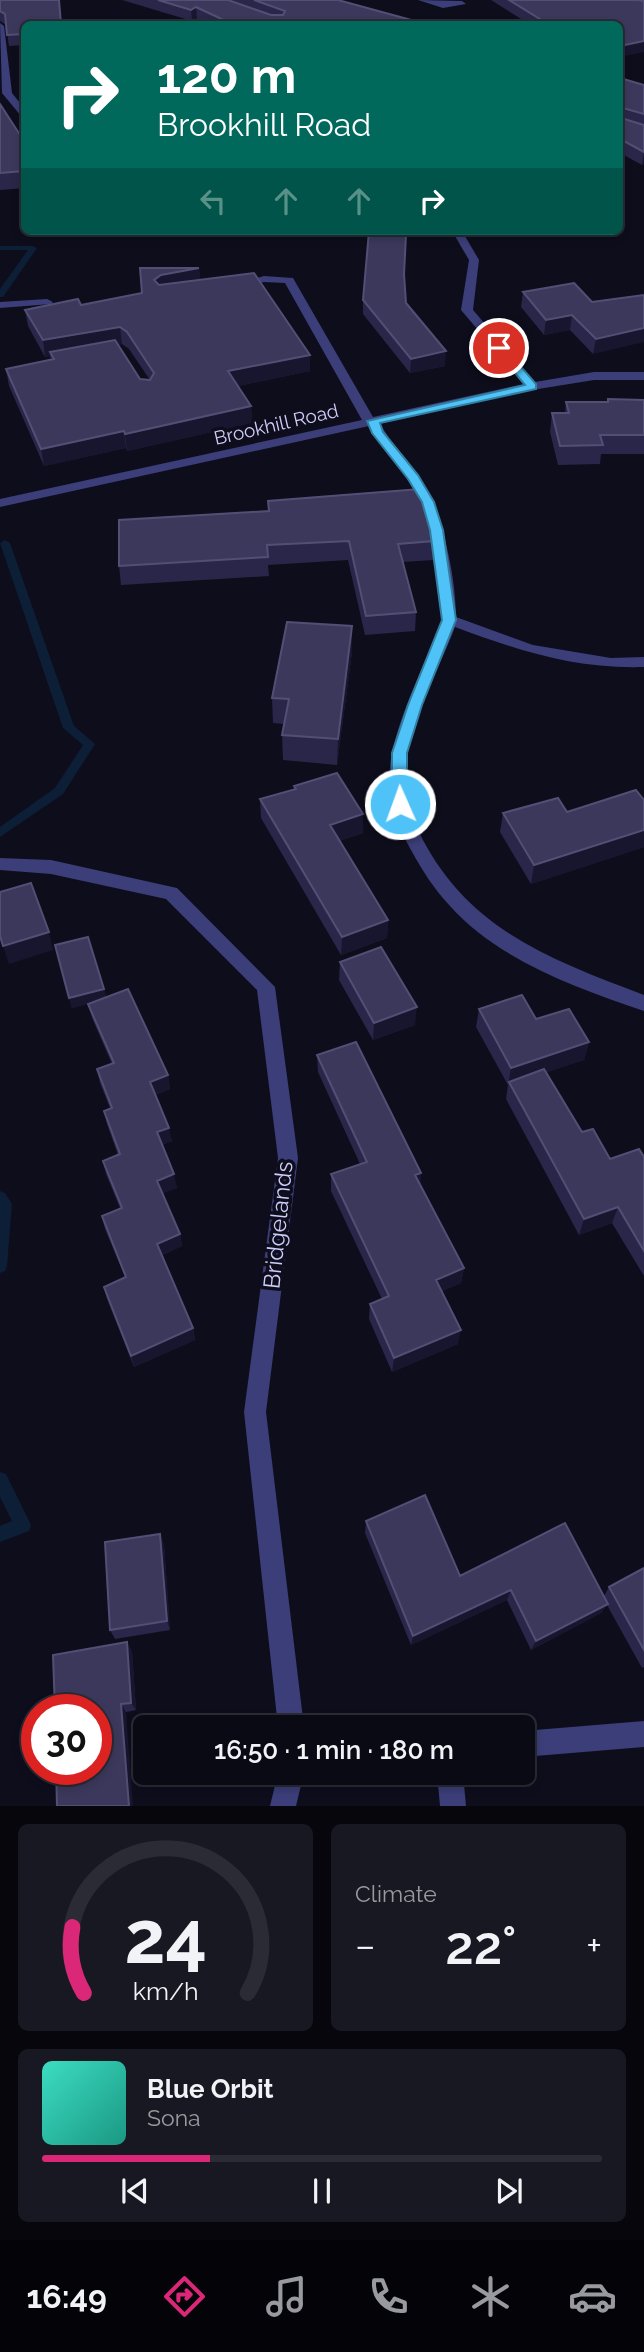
<!DOCTYPE html>
<meta charset="utf-8">
<style>
:root{--surface:#0a0a15;--page:#181822;--text:#f1f3f6;--muted:#999aa0;--line:#2a2b34;--accent:#db2777}
body{margin:0;font-family:Raleway,sans-serif;background:var(--page);color:var(--text);height:100vh;display:flex;flex-direction:column;font-size:26px;white-space:nowrap}
*{box-sizing:border-box;margin:0}
p{font-size:23px;color:var(--muted)}
.icon{flex:none;width:38px;height:38px;fill:none;stroke:currentColor;stroke-width:2;stroke-linecap:round;stroke-linejoin:round}
.map{position:relative;height:1806px;overflow:hidden}
.sheet{display:flex;flex-direction:column;gap:18px;padding:18px;background:#06060c;flex:1}
.sheet>*{flex:none}
.guide{position:absolute;left:21px;top:21px;width:602px;height:214px;border-radius:10px;box-shadow:0 4px 10px #0003,0 0 0 2px var(--line);background:#00695c;color:#fff;overflow:hidden}
.speed{position:absolute;left:21px;top:1694px;display:flex;gap:14px;font-size:35px;font-weight:700;text-align:center}
.speed>*{display:grid;place-content:center;width:91px;height:91px;border-radius:50%;background:var(--surface);box-shadow:0 4px 10px #0003,0 0 0 2px var(--line);line-height:1}
.speed .limit{border:10px solid #d22;background:#fff;color:#111}
.pin{position:absolute;display:grid;place-items:center;width:60px;height:60px;color:#fff;margin:-30px;border:4px solid #fff;border-radius:50%;box-shadow:0 2px 7px #0007}
.me{position:absolute;width:77px;margin:-38px;rotate:358deg;stroke-linejoin:round;filter:drop-shadow(0 0 5px #0008)}
.turn{display:flex;align-items:center;gap:24px;height:147px;padding:0 21px;font-size:32px}
.turn .icon{width:91px;height:91px;stroke-width:2.5}
.turn b{display:block;font-size:49px;line-height:60px}
.lanes{display:flex;align-items:center;height:66px;padding:0 21px;background:#0003;justify-content:center;gap:35px;direction:ltr}
.lanes .off{opacity:.35}
.big{font-size:52px;font-weight:600;line-height:1.1}
.sheet .card{flex:1;display:flex;flex-direction:column;justify-content:center;gap:10px;min-width:0;padding:0 24px;border-radius:10px;background:var(--page)}
.sheet .dial{align-items:center;gap:0}
.dial svg{height:182px;overflow:visible;fill:none;stroke:var(--line);stroke-width:7;stroke-linecap:round;text-anchor:middle}
.dial text{fill:var(--text);stroke:none}
.song{display:flex;align-items:center;gap:21px}
.cover{width:84px;height:84px;border-radius:10px;background:linear-gradient(135deg,hsl(170 70% 55%),hsl(170 70% 35%))}
.played{height:7px;border-radius:4px;background:linear-gradient(90deg,var(--accent) 30%,var(--line) 30%)}
.keys{display:flex;justify-content:space-around;direction:ltr}
.heat{display:flex;justify-content:space-between;align-items:center;font-size:38px;direction:ltr}
.sheet .tiles{flex:1;display:grid;gap:18px;grid-template-columns:1fr 1fr}
.card:last-child{grid-column:span 2}
.trip{position:absolute;left:133px;top:1715px;width:402px;height:70px;border-radius:10px;background:var(--surface);box-shadow:0 4px 10px #0003,0 0 0 2px var(--line);font-weight:600;line-height:70px;text-align:center}
.menu{display:flex;height:112px;justify-content:space-around;align-items:center;background:#040408;color:var(--muted)}
.menu .icon{width:49px;height:49px}
.menu .on{color:var(--accent)}
.menu b{font-size:32px;color:var(--text)}
.map>svg:first-child{display:block}
</style>
<div class="map">
<svg width="644" height="1806" viewBox="0 0 644 1806">
<rect width="100%" height="100%" fill="#0e0d1c"/>
<g fill="none" stroke-linecap="round" stroke-linejoin="round">
<path fill="#0c1f36" fill-rule="evenodd" d="M0,246H33L37,248L3,297H0V289L28,250H0Z
M5,540L10,543L74,726L95,744L63,794L0,837V827L55,788L83,745L63,728L0,543Z
M0,1191L5,1193L12,1204L7,1266L5,1271L0,1273Z
M0,1472L6,1474L31,1525L29,1531L0,1542V1526L12,1521L0,1497Z"/>
<path fill="#3b3e78" fill-rule="evenodd" d="M418,0L462,1L466,4L443,8Z
M0,23L4,26L12,93L24,108V117L21,116L2,93Z
M452,231H462L479,260L473,310L535,382L594,372H644V380H594L532,390L380,423C390,443 407,458 419,476C442,511 456,576 456,617L533,645L611,658L644,657V667C573,669 520,651 455,627C438,672 412,715 406,763C403,793 413,824 428,849C477,934 558,962 644,995V1011C577,988 498,960 450,906C434,889 422,870 411,850C394,820 385,787 392,753C399,720 413,689 426,659C432,645 442,630 442,614C441,576 429,513 409,481C397,462 379,446 369,426L0,507V499L362,420L285,283L264,282L237,289L231,286L264,276L293,278L373,417L524,384L461,310L469,260Z
M47,299L53,302L51,304L0,308V302Z
M0,858L51,860L177,888L275,987L298,1158L266,1412L304,1727H278L244,1412L278,1158L257,990L166,899L51,874L0,870Z
M644,1721V1747L523,1757V1731Z
M278,1773H304L296,1806H270Z
M437,1773H463L466,1806H440Z"/>
</g>
<path fill="#2a2649" fill-rule="evenodd" d="M0,0L24,24V45L9,46L6,25L0,21Z
M122,0H338L426,24H209L197,19L192,21Z
M491,0H644V52L620,24H529Z
M620,78L644,85V164L642,165L620,153Z
M0,104L24,141V188L0,190Z
M199,268L200,280L310,371L238,386L251,406L252,423L127,451L126,448L44,466L9,386L6,369L51,360L50,356L45,357L28,326L25,310L81,305L142,293ZM122,344L129,349L150,380L140,379L118,345Z
M404,274L406,303L445,366L410,373L363,314V300Z
M523,292L592,302L644,295L593,354L570,330L544,335L521,307Z
M608,399L644,400V454H601L600,464L558,465L550,432L552,413H565L566,402H607Z
M268,501L434,541L433,560L403,562L416,612L415,631L365,635L348,560L268,565L269,576L121,585L119,566L269,511Z
M352,626V652L337,765L283,760L282,735L284,724L273,723L272,698Z
M294,786L363,814V833L339,841L388,920L387,938L341,955L261,818L260,799L294,790Z
M644,800V847L531,884L500,832L503,813L567,812Z
M55,945L104,989L106,997L168,1075L170,1089L155,1095L172,1141L162,1145L177,1188L163,1193L180,1234L182,1246L162,1255L193,1328L195,1340L134,1367L107,1299L104,1287L125,1277L105,1229L102,1216L120,1208L106,1174L103,1161L118,1155L107,1124L104,1111L110,1108L100,1083L97,1069L112,1064L92,1018L88,1004L97,1001L72,1008Z
M340,962L415,1025L373,1040L339,980Z
M479,1009L536,1019L589,1042L584,1060L546,1072L582,1132L610,1159L644,1157V1276L612,1223L579,1235L506,1099L508,1085L476,1027Z
M317,1055L421,1173L420,1184L464,1268L461,1283L442,1291L458,1344L392,1372L369,1319L370,1304L382,1299L331,1191V1174L360,1164L318,1072Z
M366,1521L460,1576L604,1596L609,1587L644,1568V1667L642,1668L607,1605L601,1613L531,1650L507,1600L411,1645L365,1533Z
M160,1534L164,1545L170,1630L115,1639L110,1630Z
M132,1651L136,1710L126,1712L57,1806Z"/>
<path fill="#18152f" d="M196,7L197,19L192,21L191,10Z
M644,41V52L620,57V46Z
M644,152V164L642,165Z
M199,268L201,285L155,297L154,280L161,275Z
M572,315L570,330L544,335L546,320Z
M120,327L122,344L52,356L50,352V356L45,357L43,340Z
M644,328V342L593,354L596,339Z
M446,351L445,366L410,373L411,359Z
M310,355V371L229,388L228,371Z
M251,406L252,423L127,451L125,434Z
M124,431L126,448L44,466L41,449Z
M352,626V652L337,765L338,739Z
M363,814V833L330,844V825Z
M644,830V847L531,884L534,865Z
M388,920L387,938L341,955L342,937Z
M49,932L53,950L9,964L3,946Z
M104,989L106,998L72,1008L69,998Z
M417,1007L415,1025L373,1040L374,1023Z
M589,1042L584,1060L511,1085L509,1082L508,1085L511,1068Z
M168,1075L170,1089L152,1096L150,1082Z
M169,1128L172,1141L159,1146L157,1132Z
M421,1173L420,1189L415,1175Z
M174,1174L177,1188L160,1194L157,1181Z
M618,1207L612,1223L579,1235L584,1219Z
M180,1234L182,1246L159,1256L157,1244Z
M464,1268L461,1283L434,1295L436,1280Z
M193,1328L195,1340L134,1367L131,1356Z
M461,1330L458,1344L392,1372L394,1358Z
M160,1534L164,1545L170,1630L167,1621Z
M511,1590L507,1600L411,1645L413,1636Z
M608,1604L601,1613L531,1650L536,1641Z
M127,1642L132,1651L136,1710L131,1703Z
M121,1704L126,1712L133,1806H129Z"/>
<path fill="#3c385c" stroke="#524f75" stroke-width="2" d="M0,0H59L61,24H24V34L7,35L5,14L0,11Z
M158,0H228L271,15H283L285,11L254,0H338L426,24H232L196,7L191,10Z
M509,0H638L644,1V41L620,46V24H548Z
M620,78L644,85V114L623,108L620,110Z
M0,104L24,141V171L0,173Z
M620,111L621,118L644,125V152L620,139Z
M369,231H404L406,235L404,274L406,303L446,351L411,359L363,300Z
M140,268H199L161,275L154,280L159,285L254,273L310,355L228,371L251,406L125,434L124,431L41,449L6,369L54,359L50,352L115,340L140,379L150,380L154,373L127,332L120,327L43,340L25,310L78,299L81,305L142,293Z
M574,283L592,302L644,295V328L596,339L572,315L546,320L523,292Z
M608,399L644,400V435H600L603,445L560,446L552,413H569L566,402H608Z
M420,489L434,541L398,544L416,612L366,616L349,541L267,545L268,557L119,566V520L269,511L268,501Z
M287,622L352,626L338,739L282,735L289,699L272,698Z
M337,773L363,814L330,825L388,920L342,937L260,799L296,789L294,786Z
M636,790L644,800V830L534,865L503,813L558,798L567,812Z
M31,883L49,932L3,946L0,936V892Z
M88,937L104,989L69,998L55,945Z
M381,947L417,1007L374,1023L340,962Z
M128,989L168,1075L150,1082L169,1128L157,1132L174,1174L157,1181L180,1234L157,1244L193,1328L131,1356L104,1287L126,1277L102,1216L122,1208L103,1161L120,1154L104,1111L112,1108L97,1069L114,1063L88,1004Z
M522,995L536,1019L569,1009L589,1042L511,1068L479,1009Z
M356,1042L421,1173L415,1175L464,1268L436,1280L461,1330L394,1358L370,1304L389,1296L331,1174L367,1162L317,1055Z
M544,1069L582,1132L593,1129L610,1159L639,1149L644,1157V1251L618,1207L584,1219L509,1082Z
M425,1495L460,1576L565,1523L608,1604L536,1641L511,1590L413,1636L366,1521Z
M160,1534L167,1621L110,1630L105,1542Z
M644,1568V1650L609,1587Z
M127,1642L131,1703L121,1704L129,1806H57L56,1769H96V1710H55L53,1655Z"/>
<path fill="#4fc3f7" stroke="#337fa1" stroke-width="2" d="M496,346H503L536,384V389L380,423L383,432L418,475L434,502L443,530L456,620L422,705L407,753V804L400,809L392,804V753L408,705L442,620L430,530L422,502L408,479L372,433L367,421L525,385L496,350Z"/>
<g text-anchor="middle" stroke-width="7" stroke-linejoin="round" paint-order="stroke">
<g font-size="19" fill="#cdccfb" stroke="#0e0d1c">
<text transform="translate(276 424) rotate(-13)" y="7">Brookhill Road</text>
</g>
<g font-size="23" fill="#cdccfb" stroke="#0e0d1c">
<text transform="translate(278 1225) rotate(-84)" y="8">Bridgelands</text>
</g>
</g>
</svg>
<div class="speed"><div class="limit">30</div></div>
<div class="pin" style="left:499px;top:348px;background:#d93025"><svg class="icon" aria-label="arrive" viewBox="0 0 24 24"><path d="M6 21V4h12l-3 4 3 4H6"/></svg></div>
<svg class="me" style="left:400px;top:804px" viewBox="-20 -20 40 40"><circle r="17" fill="#4fc3f7" stroke="#fff" stroke-width="3"/><path d="M0-11L8 9 0 5-8 9z" fill="#fff"/></svg>
<div class="trip">16:50 · 1 min · 180 m</div>
<div class="guide">
<div class="turn"><svg class="icon" aria-label="right" viewBox="0 0 24 24"><path d="M7 20v-9h11M14 6l5 5-5 5"/></svg><div><b>120 m</b>Brookhill Road</div></div>
<div class="lanes"><svg class="icon off" aria-label="left" viewBox="0 0 24 24"><path d="M17 20v-9H6M10 6l-5 5 5 5"/></svg><svg class="icon off" aria-label="ahead" viewBox="0 0 24 24"><path d="M12 20V5M6 11l6-6 6 6"/></svg><svg class="icon off" aria-label="ahead" viewBox="0 0 24 24"><path d="M12 20V5M6 11l6-6 6 6"/></svg><svg class="icon" aria-label="right" viewBox="0 0 24 24"><path d="M7 20v-9h11M14 6l5 5-5 5"/></svg></div>
</div>
</div>
<section class="sheet">
<div class="tiles">
<div class="card dial"><svg viewBox="0 0 100 80">
<path d="M14 69A42 42 0 1 1 86 69"/>
<path d="M14 69A42 42 0 0 1 9 40" stroke="#db2777"/>
<text x="50" y="56" font-size="32" font-weight="700">24</text>
<text x="50" y="72" font-size="11">km/h</text>
</svg></div>
<div class="card"><p>Climate</p>
<div class="heat"><a>−</a><b class="big">22°</b><a>+</a></div>
</div>
<div class="card">
<div class="song"><i class="cover"></i><div><b>Blue Orbit</b><p>Sona</p></div></div>
<div class="played"></div>
<div class="keys"><svg class="icon" aria-label="previous" viewBox="0 0 24 24"><path d="M18 5L8 12l10 7zM5 5v14"/></svg><svg class="icon" aria-label="pause" viewBox="0 0 24 24"><path d="M8 5v14M16 5v14"/></svg><svg class="icon" aria-label="next" viewBox="0 0 24 24"><path d="M6 5l10 7-10 7zM19 5v14"/></svg></div>
</div>
</div>
</section>
<nav class="menu">
<b>16:49</b>
<svg class="icon on" aria-label="directions" viewBox="0 0 24 24"><path d="M12 3l9 9-9 9-9-9zM9 14v-3h6M13 9l2 2-2 2"/></svg>
<svg class="icon" aria-label="music" viewBox="0 0 24 24"><path d="M9 18V5l10-2v13"/><circle cx="6" cy="18" r="3"/><circle cx="16" cy="16" r="3"/></svg>
<svg class="icon" aria-label="phone" viewBox="0 0 24 24"><path d="M5 4h4l2 5-3 2q2 4 5 5l2-3 5 2v4C11 20 4 13 5 4z"/></svg>
<svg class="icon" aria-label="climate" viewBox="0 0 24 24"><path d="M12 3v18M4 7l16 10M4 17L20 7"/></svg>
<svg class="icon" aria-label="car" viewBox="0 0 24 24"><path d="M5 17H2v-5l4-1 3-4h7l3 4 3 1v5h-3M9 17h6M6 11h13"/><circle cx="7" cy="17" r="2"/><circle cx="17" cy="17" r="2"/></svg>
</nav>
